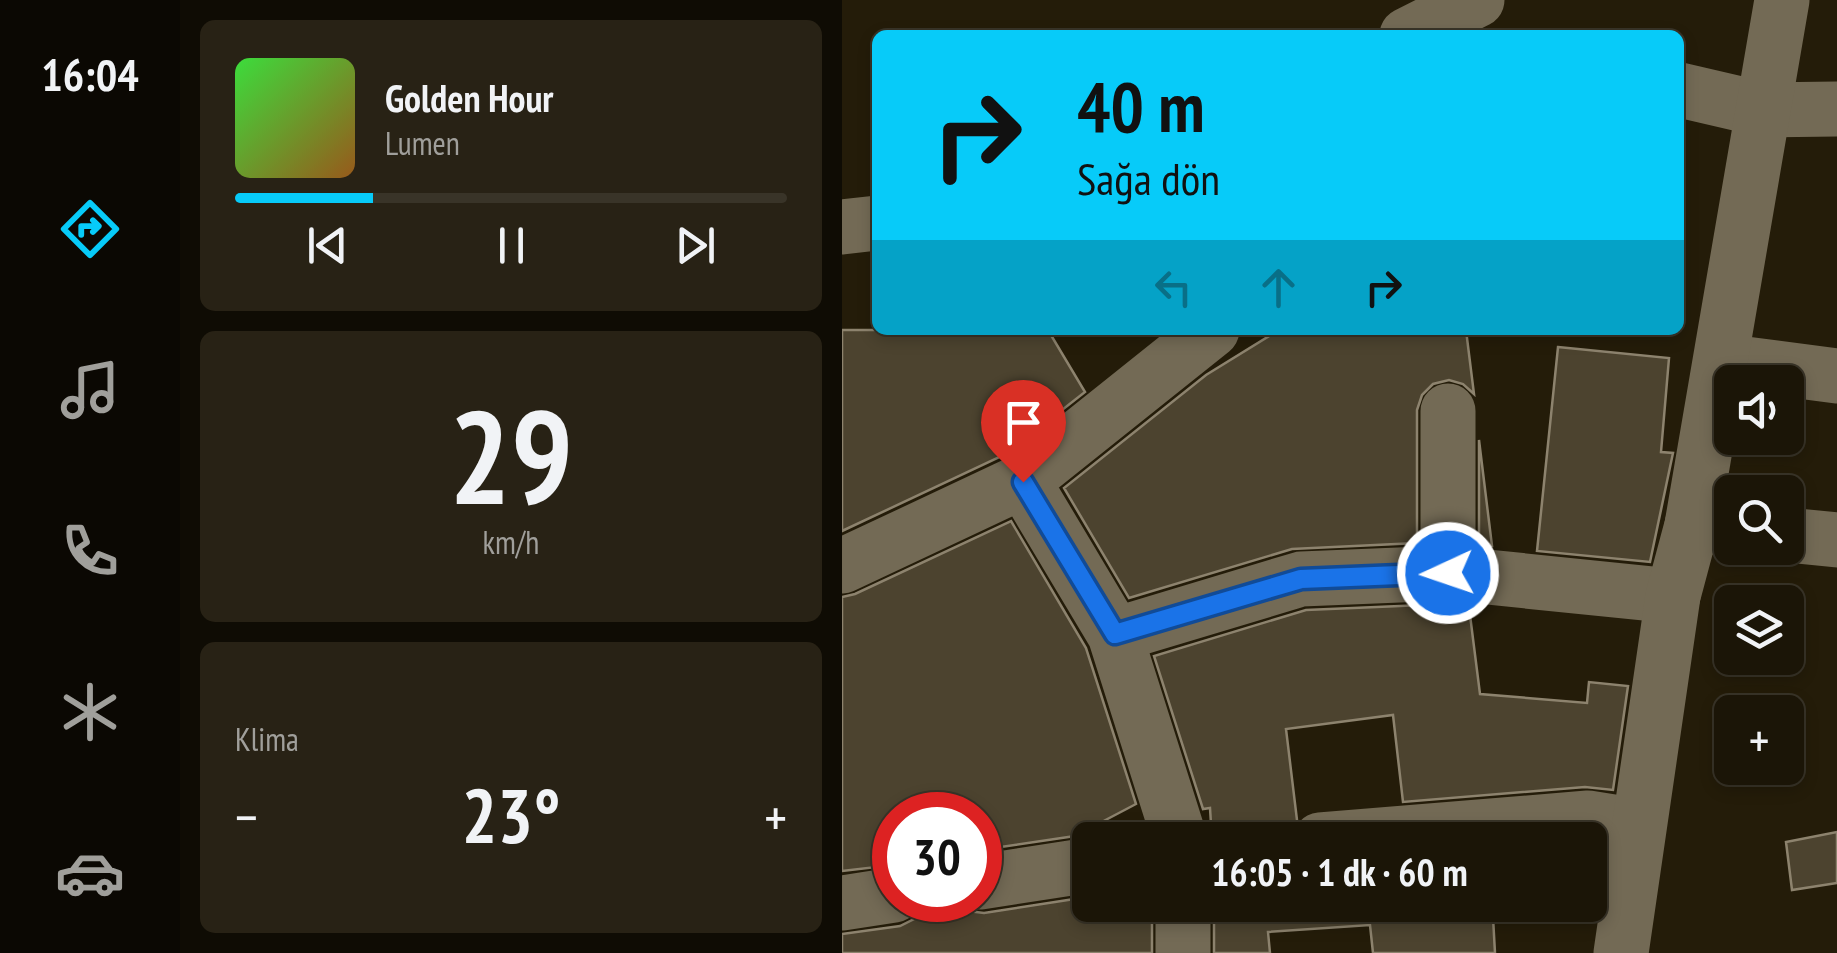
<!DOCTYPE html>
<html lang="tr">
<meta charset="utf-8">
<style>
:root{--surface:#1b1507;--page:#282215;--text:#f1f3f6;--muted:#a09f9b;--line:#393428;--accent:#07cbf9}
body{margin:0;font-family:"PT Sans Narrow",sans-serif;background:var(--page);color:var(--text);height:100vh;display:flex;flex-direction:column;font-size:38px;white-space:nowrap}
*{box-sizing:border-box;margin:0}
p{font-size:32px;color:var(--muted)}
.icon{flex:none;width:55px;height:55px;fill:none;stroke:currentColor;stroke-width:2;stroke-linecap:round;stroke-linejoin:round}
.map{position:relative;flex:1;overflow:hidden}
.panel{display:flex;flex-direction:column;gap:20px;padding:20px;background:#0f0c04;width:662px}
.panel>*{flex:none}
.guide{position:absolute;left:30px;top:30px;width:812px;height:305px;border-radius:15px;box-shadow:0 5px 15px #0003,0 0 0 2px var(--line);background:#07cbf9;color:#111;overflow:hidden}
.tools{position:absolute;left:872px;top:365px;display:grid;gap:20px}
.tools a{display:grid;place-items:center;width:90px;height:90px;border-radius:15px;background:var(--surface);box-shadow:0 5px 15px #0003,0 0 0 2px var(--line);font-size:50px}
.speed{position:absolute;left:30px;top:792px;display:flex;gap:20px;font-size:50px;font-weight:700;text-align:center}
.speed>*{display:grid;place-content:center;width:130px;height:130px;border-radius:50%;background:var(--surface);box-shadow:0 5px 15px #0003,0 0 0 2px var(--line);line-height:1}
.speed .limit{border:15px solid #d22;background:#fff;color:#111}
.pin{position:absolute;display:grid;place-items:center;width:85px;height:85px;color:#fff;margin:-102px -42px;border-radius:50% 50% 50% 0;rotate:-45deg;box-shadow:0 0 10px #0007}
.pin .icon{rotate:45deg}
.me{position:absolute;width:110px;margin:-55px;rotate:267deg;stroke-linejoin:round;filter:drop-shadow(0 0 8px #0008)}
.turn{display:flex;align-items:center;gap:35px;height:210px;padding:0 40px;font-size:45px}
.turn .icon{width:130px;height:130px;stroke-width:2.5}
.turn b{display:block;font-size:70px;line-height:85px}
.lanes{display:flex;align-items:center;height:95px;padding:0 40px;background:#0003;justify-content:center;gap:50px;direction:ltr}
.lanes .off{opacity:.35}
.big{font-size:75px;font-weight:800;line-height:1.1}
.panel .widget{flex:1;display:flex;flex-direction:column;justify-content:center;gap:15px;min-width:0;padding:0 35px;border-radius:15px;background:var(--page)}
.panel .dial{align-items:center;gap:0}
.dial b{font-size:130px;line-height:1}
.song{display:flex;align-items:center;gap:30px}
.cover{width:120px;height:120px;border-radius:15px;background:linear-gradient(135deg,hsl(120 70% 55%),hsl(30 70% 35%))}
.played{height:10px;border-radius:5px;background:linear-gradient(90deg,var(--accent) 25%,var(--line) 25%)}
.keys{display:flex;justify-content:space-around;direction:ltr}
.heat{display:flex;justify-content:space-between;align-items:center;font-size:55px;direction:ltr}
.trip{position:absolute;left:230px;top:822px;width:535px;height:100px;border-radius:15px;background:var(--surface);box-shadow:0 5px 15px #0003,0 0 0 2px var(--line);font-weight:800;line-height:100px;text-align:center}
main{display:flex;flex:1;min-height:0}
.dock{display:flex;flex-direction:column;width:180px;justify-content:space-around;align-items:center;background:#0b0803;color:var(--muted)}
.dock .icon{width:70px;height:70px}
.dock .selected{color:var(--accent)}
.dock b{font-size:45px;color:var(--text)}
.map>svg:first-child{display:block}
</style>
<main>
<nav class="dock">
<b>16:04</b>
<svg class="icon selected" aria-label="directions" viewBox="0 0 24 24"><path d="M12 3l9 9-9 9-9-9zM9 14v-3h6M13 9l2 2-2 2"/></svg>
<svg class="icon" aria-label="music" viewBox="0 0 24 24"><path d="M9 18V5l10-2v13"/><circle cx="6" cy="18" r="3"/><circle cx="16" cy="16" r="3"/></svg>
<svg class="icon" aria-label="phone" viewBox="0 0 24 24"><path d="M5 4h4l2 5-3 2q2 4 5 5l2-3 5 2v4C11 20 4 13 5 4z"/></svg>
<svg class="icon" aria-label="climate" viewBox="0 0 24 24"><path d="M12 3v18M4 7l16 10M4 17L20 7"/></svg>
<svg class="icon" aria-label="car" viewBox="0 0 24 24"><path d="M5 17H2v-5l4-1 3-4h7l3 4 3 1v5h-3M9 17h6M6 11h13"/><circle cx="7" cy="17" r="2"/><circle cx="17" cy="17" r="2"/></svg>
</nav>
<section class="panel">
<div class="widget">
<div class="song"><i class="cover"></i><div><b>Golden Hour</b><p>Lumen</p></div></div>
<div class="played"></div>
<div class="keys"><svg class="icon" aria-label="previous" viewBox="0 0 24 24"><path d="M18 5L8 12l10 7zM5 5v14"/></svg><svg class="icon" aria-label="pause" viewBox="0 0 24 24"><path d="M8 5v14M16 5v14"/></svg><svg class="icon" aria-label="next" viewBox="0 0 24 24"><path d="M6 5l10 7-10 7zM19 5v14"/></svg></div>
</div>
<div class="widget dial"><b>29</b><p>km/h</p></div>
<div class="widget"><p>Klima</p>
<div class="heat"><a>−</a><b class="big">23°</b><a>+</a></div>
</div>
</section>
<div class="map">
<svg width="995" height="953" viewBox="0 0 995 953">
<rect width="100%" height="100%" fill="#241c09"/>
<path fill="#4c432f" stroke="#8d836e" stroke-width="2.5" d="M0,330H206L243,392L164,454L0,531Z
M437,330H624L632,394L621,384L607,380L591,384L580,395L575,410V543L450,549L287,598L222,488L364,375Z
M716,347L827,358L819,452L831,453L808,562L695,551Z
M637,440L650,546L637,545Z
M169,521L244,648L294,804L233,836L138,850V815H52V865L0,871V597L13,594Z
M605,604L627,607L638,694L745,703L747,682L786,686L771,790L743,787L561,802L551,715L444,729L455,820L447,840H370L368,808L361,809L312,656L464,610Z
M995,832V883L950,890L944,842Z
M748,850L762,852L754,907L736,905H748Z
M239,898L240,905H310V953H0V934L58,926L72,919L82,900H113L126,911L142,913Z
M372,905H702L700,921L651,917L653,953H531L528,925L426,932L428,953H372Z"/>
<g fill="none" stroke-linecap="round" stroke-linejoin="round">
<path stroke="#736a55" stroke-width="55" d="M565,35L635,0
M838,90L924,110L995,109
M0,227L35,223
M880,361L995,376
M181,481L273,635L338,840
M850,525L890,529
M945,535L995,540
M0,566L181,481L370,330
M606,573V411
M273,635L459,579L606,573L831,596
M478,840L746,818L796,826
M138,882L248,865
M0,903L52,895
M341,953V905"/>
<path stroke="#736a55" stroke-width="55" d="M779,953L831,596L850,525L940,0"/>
</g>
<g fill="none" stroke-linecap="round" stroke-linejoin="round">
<defs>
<path id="route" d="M181,482L273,634L459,579L606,573"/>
</defs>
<use href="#route" stroke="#114b97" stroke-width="25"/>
<use href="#route" stroke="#1a73e8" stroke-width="18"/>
</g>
</svg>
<div class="tools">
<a><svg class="icon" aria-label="sound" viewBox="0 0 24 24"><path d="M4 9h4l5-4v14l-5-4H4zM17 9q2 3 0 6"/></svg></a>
<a><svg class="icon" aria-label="search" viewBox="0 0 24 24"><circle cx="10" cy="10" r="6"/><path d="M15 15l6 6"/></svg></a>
<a><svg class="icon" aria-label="layers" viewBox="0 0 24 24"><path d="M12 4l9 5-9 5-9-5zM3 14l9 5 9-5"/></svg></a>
<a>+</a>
</div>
<div class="speed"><div class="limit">30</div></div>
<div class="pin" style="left:181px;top:482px;background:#d93025"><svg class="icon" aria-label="arrive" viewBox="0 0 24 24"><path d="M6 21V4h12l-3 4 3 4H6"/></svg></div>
<svg class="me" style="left:606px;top:573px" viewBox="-20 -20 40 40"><circle r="17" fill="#1a73e8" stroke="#fff" stroke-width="3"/><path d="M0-11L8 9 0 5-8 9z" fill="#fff"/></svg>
<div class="trip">16:05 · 1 dk · 60 m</div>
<div class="guide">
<div class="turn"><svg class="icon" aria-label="right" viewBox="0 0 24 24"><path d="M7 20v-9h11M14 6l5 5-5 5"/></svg><div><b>40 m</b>Sağa dön</div></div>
<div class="lanes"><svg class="icon off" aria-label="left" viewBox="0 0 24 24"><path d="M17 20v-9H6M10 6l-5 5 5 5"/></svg><svg class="icon off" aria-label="ahead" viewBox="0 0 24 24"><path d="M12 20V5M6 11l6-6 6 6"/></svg><svg class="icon" aria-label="right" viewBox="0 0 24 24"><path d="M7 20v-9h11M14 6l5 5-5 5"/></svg></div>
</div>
</div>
</main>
